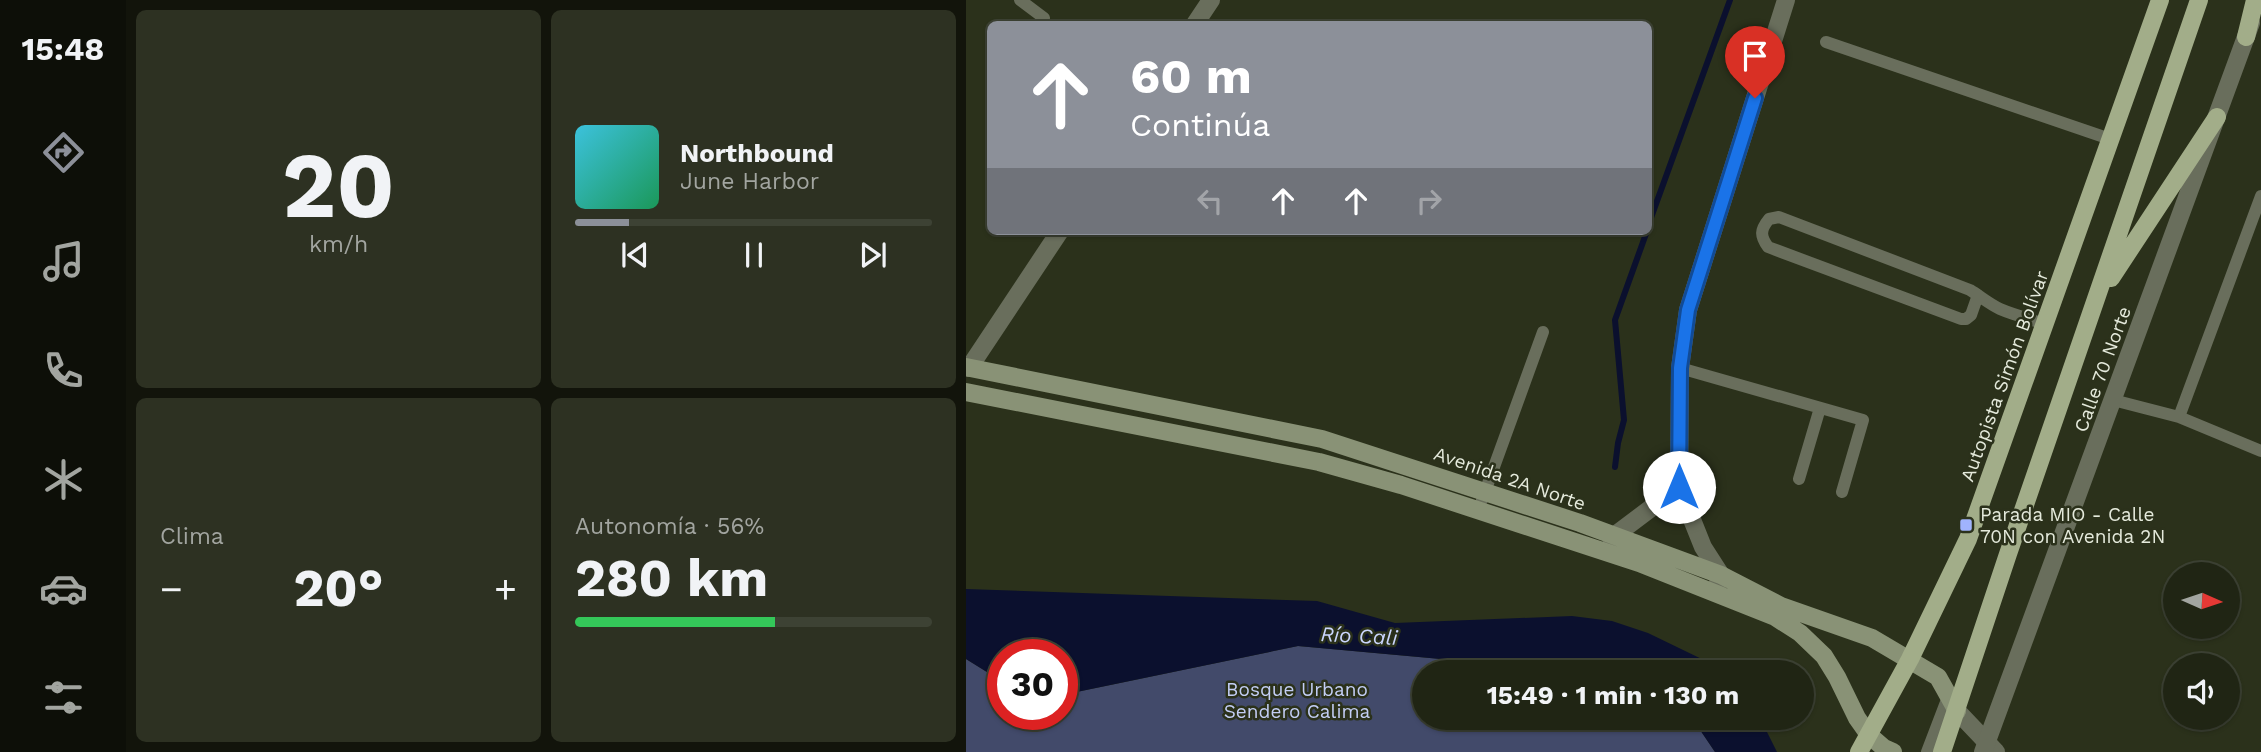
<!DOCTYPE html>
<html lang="es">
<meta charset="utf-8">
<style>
:root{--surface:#202514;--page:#2d3122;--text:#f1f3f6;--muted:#a2a5a0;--line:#3d4234;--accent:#8c9099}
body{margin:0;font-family:"Work Sans",sans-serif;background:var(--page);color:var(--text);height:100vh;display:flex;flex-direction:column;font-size:26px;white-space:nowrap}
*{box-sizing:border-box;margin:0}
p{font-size:23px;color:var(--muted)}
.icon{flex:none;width:38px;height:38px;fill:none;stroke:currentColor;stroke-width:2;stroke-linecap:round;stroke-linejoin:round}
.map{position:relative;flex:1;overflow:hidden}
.panel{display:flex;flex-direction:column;gap:10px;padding:10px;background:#12140b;width:840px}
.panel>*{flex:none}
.hud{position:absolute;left:21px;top:21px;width:665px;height:214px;border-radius:10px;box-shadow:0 2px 5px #0004,0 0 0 2px var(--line);background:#8c9099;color:#fff;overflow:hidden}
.needle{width:46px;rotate:93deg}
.fabs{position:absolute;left:1197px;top:562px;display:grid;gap:14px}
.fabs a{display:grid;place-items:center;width:77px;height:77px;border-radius:50%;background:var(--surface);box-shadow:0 2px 5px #0004,0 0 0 2px var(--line);font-size:35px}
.speed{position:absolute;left:21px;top:639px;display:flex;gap:14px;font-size:35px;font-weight:700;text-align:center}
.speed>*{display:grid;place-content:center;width:91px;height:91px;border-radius:50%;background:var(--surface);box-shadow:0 2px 5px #0004,0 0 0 2px var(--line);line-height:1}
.speed .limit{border:10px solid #d22;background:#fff;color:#111}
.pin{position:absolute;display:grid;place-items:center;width:60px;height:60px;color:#fff;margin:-72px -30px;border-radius:50% 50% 50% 0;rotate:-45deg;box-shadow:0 0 7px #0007}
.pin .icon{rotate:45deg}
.me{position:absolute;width:77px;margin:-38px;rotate:0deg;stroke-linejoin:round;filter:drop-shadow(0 0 5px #0008)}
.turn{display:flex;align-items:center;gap:24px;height:147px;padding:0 28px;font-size:32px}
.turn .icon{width:91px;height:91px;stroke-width:2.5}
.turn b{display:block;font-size:49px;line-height:60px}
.lanes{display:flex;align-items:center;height:66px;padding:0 28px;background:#0003;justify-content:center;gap:35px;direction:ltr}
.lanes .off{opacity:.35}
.big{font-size:52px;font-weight:700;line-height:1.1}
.panel .card{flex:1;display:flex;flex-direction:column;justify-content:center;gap:10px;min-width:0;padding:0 24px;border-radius:10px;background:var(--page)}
.panel .dial{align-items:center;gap:0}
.dial b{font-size:91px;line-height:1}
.song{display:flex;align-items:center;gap:21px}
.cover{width:84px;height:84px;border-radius:10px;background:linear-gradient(135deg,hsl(190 70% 55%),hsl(150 70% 35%))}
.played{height:7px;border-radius:4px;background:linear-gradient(90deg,var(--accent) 15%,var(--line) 15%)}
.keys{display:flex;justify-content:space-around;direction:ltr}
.heat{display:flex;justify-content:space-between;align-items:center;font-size:38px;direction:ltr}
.charge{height:10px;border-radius:5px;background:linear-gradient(90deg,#34c759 56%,var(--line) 0)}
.panel .tiles{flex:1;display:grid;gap:10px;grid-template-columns:repeat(2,1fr)}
.trip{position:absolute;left:446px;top:660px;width:402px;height:70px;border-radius:35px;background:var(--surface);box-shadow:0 2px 5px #0004,0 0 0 2px var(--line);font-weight:700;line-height:70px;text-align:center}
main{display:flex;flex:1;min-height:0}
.menu{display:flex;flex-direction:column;width:126px;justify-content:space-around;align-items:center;background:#0d0f08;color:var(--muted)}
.menu .icon{width:49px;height:49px}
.menu .active{color:var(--accent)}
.menu b{font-size:32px;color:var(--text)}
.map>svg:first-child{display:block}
</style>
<main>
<nav class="menu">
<b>15:48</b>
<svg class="icon active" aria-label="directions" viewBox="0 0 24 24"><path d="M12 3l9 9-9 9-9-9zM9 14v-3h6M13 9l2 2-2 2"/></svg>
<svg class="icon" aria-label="music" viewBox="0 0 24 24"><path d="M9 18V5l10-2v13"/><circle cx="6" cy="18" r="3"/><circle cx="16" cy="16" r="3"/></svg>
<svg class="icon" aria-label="phone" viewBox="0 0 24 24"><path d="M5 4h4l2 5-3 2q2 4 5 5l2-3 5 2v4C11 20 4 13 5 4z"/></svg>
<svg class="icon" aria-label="climate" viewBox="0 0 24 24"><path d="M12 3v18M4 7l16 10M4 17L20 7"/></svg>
<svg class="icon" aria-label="car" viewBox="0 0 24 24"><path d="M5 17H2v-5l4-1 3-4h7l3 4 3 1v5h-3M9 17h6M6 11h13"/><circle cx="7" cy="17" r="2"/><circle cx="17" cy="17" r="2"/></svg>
<svg class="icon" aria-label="filters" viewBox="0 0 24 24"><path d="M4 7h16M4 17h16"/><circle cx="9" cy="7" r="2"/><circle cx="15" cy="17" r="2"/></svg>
</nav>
<section class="panel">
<div class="tiles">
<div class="card dial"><b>20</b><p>km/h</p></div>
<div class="card">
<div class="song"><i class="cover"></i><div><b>Northbound</b><p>June Harbor</p></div></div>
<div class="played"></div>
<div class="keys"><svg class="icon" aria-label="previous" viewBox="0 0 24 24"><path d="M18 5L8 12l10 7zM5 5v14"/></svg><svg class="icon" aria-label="pause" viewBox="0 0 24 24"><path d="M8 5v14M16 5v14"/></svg><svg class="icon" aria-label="next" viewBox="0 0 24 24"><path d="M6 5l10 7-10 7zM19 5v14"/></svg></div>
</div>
<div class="card"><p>Clima</p>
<div class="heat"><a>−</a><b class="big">20°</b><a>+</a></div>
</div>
<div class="card"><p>Autonomía · 56%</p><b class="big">280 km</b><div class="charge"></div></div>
</div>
</section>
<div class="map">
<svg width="1295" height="752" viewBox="0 0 1295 752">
<rect width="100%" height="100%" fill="#2b311b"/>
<path fill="#424a6a" d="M332,646L617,672H458V718H726L749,752H0V659L37,682V714H96V695Z"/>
<path fill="#0b102e" d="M0,589L351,601L429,623L606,616L646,621L682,633L746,664L754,672H618L332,646L96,695V654H37V682L0,659Z
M726,718H794L811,752H749Z"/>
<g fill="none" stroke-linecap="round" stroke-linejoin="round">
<path stroke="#0b102e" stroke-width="6" d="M682,226L764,0
M649,467L652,443L658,420L649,320L681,231"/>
<path stroke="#696e5c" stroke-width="12" d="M54,0L78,18
M860,42L1144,139
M1012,295L1005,315L1000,319H995L802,247C794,236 794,230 803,219L813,217L1004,290C1014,296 1023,304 1034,309C1048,315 1064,319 1079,324
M714,368L897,420L876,492
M1147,400L1213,417L1295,196
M1213,417L1295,451
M833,479L854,408
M516,500L577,332
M961,752L982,697"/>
<path stroke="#696e5c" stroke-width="18" d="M229,24L245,0
M3,368L94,231
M644,548L648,536L713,487
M752,583L755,575L737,547L713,487L714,368L722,310L820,0
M991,711L1030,752"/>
<path stroke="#696e5c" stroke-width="18" d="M1017,752L1285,23"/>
<path stroke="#899276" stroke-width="18" d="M0,367L356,439L614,523L755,575L815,606L906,638L972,677L991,711
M0,392L353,462L435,485L673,563L809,617L834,633L858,656L871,677L891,718L903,735L918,748L927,752"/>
<path stroke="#a2ad89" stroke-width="18" d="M1280,37L1289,0
M1145,278L1251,117
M893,752L944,659L1002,539L1194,0
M976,752L1042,554L1233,0"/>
</g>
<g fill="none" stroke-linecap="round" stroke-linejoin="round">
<defs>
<path id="route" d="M713,487L714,368L722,310L789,98"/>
</defs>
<use href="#route" stroke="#114b97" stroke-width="18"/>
<use href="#route" stroke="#1a73e8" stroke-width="12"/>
</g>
<rect fill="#a0b3fd" stroke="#2b311b" stroke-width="2.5" x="993" y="518" width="14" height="14" rx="3.5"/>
<g text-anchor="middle" stroke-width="5" stroke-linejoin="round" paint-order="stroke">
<g font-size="19" fill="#e5eadc" stroke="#2b311b">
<text transform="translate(1136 369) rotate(-70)" y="7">Calle 70 Norte</text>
<text transform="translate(1038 376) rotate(-70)" y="7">Autopista Simón Bolívar</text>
<text transform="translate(544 478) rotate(19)" y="7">Avenida 2A Norte</text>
</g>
<g font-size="19" fill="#e5eadc" stroke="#2b311b" text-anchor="start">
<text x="1014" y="521">Parada MIO - Calle<tspan x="1014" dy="22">70N con Avenida 2N</tspan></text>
</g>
<g font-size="19" fill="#c3cef5" stroke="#2b311b">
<text x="331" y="696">Bosque Urbano<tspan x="331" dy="22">Sendero Calima</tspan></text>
</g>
<g font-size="21" font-style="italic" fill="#cbd6fd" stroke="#2b311b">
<text transform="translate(393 636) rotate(3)" y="7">Río Cali</text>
</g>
</g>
</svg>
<div class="fabs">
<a><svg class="needle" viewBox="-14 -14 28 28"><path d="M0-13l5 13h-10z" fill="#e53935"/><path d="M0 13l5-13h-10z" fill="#a2a5a0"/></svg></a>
<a><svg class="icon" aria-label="sound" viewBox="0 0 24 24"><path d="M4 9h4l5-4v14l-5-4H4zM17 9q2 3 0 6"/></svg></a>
</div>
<div class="speed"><div class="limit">30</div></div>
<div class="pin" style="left:789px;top:98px;background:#d93025"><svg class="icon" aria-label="arrive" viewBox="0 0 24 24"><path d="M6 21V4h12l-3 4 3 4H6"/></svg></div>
<svg class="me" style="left:713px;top:487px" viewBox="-20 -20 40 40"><circle r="19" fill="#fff"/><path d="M0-13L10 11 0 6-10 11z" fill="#1a73e8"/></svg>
<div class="trip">15:49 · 1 min · 130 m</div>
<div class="hud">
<div class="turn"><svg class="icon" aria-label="ahead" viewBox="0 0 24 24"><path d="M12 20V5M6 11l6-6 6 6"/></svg><div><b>60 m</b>Continúa</div></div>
<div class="lanes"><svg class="icon off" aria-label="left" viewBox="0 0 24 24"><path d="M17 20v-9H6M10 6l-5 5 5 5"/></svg><svg class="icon" aria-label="ahead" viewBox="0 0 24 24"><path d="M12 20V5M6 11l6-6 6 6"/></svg><svg class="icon" aria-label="ahead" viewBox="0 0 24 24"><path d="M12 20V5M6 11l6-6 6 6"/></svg><svg class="icon off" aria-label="right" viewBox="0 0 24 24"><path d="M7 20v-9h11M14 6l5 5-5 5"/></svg></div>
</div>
</div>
</main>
